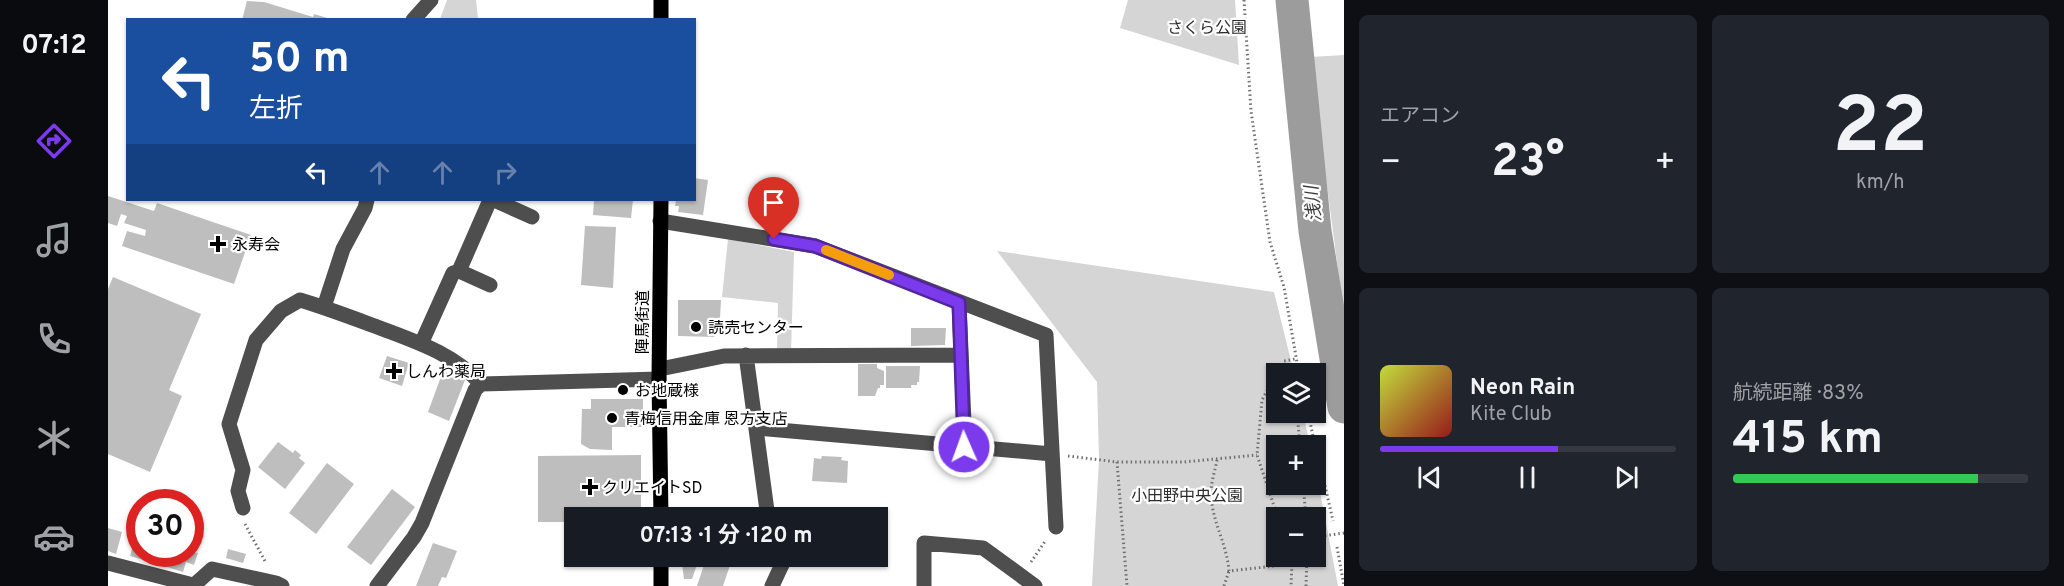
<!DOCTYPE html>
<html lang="ja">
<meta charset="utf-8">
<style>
:root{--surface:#171b24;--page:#20242c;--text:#f1f3f6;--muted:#9ea1a6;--line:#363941;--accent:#7c3aed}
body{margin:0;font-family:Overpass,"Noto Sans JP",sans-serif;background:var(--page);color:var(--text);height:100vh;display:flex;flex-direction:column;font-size:22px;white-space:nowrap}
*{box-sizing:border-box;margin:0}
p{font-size:20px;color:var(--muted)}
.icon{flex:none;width:33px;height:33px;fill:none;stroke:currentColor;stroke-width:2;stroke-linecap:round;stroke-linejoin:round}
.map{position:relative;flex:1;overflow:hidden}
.side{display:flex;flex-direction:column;gap:15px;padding:15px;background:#0d0f14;width:720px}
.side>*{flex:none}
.top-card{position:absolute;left:18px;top:18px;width:570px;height:183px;border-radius:0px;box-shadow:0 2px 4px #0004;background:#1a4fa0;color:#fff;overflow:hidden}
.controls{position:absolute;left:1158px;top:363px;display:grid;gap:12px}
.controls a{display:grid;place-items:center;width:60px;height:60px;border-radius:0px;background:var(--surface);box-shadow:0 2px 4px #0004;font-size:30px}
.speed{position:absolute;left:18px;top:489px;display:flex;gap:12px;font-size:30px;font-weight:700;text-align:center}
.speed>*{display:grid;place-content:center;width:78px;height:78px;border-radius:50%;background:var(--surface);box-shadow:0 2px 4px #0004;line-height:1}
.speed .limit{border:9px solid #d22;background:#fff;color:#111}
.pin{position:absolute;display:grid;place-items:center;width:51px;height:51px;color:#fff;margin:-62px -26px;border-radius:50% 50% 50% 0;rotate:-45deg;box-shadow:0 0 6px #0007}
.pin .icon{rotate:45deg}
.me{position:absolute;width:66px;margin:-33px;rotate:358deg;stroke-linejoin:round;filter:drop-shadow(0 0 4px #0008)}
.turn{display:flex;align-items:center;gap:21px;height:126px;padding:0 24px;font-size:27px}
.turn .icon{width:78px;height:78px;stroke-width:2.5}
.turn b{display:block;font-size:42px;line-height:51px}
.lanes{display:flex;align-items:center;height:57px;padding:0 24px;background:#0003;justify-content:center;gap:30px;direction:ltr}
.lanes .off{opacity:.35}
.big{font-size:45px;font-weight:700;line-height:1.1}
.side .card{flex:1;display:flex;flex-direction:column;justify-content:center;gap:9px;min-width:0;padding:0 21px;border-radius:9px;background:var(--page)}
.side .dial{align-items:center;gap:0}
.dial b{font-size:78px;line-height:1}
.song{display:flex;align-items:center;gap:18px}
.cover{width:72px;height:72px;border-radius:9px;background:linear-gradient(135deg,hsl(70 70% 55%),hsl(0 70% 35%))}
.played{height:6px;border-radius:3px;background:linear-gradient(90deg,var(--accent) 60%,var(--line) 60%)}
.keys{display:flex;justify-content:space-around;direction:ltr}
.heat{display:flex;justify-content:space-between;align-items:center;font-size:33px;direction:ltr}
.charge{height:9px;border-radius:4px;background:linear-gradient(90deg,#34c759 83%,var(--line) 0)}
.side .tiles{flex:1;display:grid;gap:15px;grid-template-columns:repeat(2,1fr)}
.trip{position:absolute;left:456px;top:507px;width:324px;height:60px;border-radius:0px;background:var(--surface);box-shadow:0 2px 4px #0004;font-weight:700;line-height:60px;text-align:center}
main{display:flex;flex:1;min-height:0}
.dock{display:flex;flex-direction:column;width:108px;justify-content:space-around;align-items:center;background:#090b0e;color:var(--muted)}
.dock .icon{width:42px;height:42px}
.dock .current{color:var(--accent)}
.dock b{font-size:27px;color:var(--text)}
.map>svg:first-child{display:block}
</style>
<main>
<nav class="dock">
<b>07:12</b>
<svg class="icon current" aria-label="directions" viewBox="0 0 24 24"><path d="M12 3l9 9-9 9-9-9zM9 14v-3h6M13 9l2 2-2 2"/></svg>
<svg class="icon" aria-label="music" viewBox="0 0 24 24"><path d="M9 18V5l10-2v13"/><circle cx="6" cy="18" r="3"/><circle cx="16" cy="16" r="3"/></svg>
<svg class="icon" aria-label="phone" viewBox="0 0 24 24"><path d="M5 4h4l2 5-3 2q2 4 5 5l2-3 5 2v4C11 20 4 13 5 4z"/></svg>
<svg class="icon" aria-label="climate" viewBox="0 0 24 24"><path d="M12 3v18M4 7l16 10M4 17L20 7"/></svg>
<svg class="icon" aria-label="car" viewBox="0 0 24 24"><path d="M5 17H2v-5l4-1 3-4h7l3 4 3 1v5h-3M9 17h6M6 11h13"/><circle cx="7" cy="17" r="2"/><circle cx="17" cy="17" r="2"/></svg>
</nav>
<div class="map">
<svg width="1236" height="586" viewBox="0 0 1236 586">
<rect width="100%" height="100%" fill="#fff"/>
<path fill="#d5d5d5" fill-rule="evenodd" d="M339,0H368L370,19H332Z
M1020,0H1127L1131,65L1012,28Z
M1236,55V315L1202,57Z
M620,239L686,252L683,353L669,351L670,303L614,297Z
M889,251L1166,292L1186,373L1168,374V412L1195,413L1202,445L1168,446V484H1208V471L1230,586H984L991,460L989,382ZM1168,518H1208V556H1168Z"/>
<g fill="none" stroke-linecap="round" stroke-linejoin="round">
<path stroke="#9c9c9c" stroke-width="33" d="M1184,0L1207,231L1236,407"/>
</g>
<path fill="#bebebe" d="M139,1L156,2L205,17L206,14L226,20H134Z
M586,178L600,180L595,215L570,212L571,206H567L568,200H586Z
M0,196L46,211L49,203L143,235L126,284L14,246L19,231L37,236L38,230L16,223L19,216L13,214L9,226L0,223Z
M486,200H525L523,218L485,215Z
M477,226L508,227L505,288L473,285Z
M5,277L93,314L61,390L74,396L42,472L0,454V289Z
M570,300H613L612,318H607V337L570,336Z
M803,328H838L837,345L803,346Z
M279,356L301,363L294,386L271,378Z
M750,364H769V368L776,371V385H772V388H770L767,396H750Z
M778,366H812L811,382H809V385H803V388H778Z
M335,371L357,380L341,421L320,412Z
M483,399H535V427H504V450L482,449L473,444L474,409H483Z
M170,442L185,453L187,450L193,455L191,458L197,463L177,489L150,467Z
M533,455V518H466V522H430V456Z
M714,456L734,457L733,460L740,461L739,483L704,481L706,458L713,459Z
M219,463L246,484L208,534L181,513Z
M284,489L307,507L263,565L239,547Z
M0,528L14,532L8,554L0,551Z
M28,535L32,536V554H49L46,563L22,556Z
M325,543L349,551L338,578L334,577L330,586H308Z
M120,549L138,554L135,563L118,558Z
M82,551L90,553L86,565L78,562L75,572L56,566L60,554H82Z
M573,556H592L584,579H576Z
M599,556H625L615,586H589Z"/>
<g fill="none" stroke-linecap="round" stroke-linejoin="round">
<path stroke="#707070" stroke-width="3" stroke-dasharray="1.5 3" stroke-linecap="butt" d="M1136,0L1143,111L1162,242L1176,287L1191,374
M1168,374L1154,400L1149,455L1170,518
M1169,374L1175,362
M1179,374L1176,361L1187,359
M1189,412L1192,446
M1200,412L1207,446
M1208,446L1225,521
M960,456L1009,462H1076L1149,455
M1109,460C1107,471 1102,485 1103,497C1105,523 1119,545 1121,571L1184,564
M1009,462L1019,586
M1195,484L1198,518
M137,524L158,563
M1208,537L1236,533
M1229,547L1236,586
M1182,556L1184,564L1183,586
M923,562L938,540
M1116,586L1121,571
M1198,586L1199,556"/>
<path stroke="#4e4e4e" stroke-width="15" d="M305,20L323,0
M386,200L424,217
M552,221L707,246L938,335L948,527
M351,271L382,285
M851,303L857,447
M216,307L235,249L257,208L259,200
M313,344L345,273L351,271L382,200
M638,355L660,518
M552,369L616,356L853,355
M648,428L944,454
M135,508L130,491L135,470L121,424L148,340L173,311L192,300C219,308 245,318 272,328C309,342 346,354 373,384
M0,563L85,585
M85,586L104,569L168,583L174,586
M269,586L306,537L314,523L367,390L373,384L551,379
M664,586L678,556
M816,586V543L875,548L927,586"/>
<path stroke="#000" stroke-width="15" d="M553,0V20
M553,200L551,379L553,518
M553,586V556"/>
</g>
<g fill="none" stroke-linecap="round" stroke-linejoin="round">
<defs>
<path id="route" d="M666,239L707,246L851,303L856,447"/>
</defs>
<use href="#route" stroke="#51269a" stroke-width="15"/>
<use href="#route" stroke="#7c3aed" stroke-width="10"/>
<path stroke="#f59e0b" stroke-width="10" d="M718,250L781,275"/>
</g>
<g fill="#000" stroke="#fff" stroke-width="2">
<path d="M107 235h6v6h6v6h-6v6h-6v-6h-6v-6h6z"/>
<circle cx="588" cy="327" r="6"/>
<path d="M283 362h6v6h6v6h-6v6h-6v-6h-6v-6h6z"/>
<circle cx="515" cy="390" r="6"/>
<circle cx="504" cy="418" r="6"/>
<path d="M479 478h6v6h6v6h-6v6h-6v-6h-6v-6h6z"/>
</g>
<g text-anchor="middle" stroke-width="4.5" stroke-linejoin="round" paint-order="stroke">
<g font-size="16" fill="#2c2c2c" stroke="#fff">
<text x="1099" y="33">さくら公園</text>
<text x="1079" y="501">小田野中央公園</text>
</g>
<g font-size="16" fill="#000" stroke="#fff" text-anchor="start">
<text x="124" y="250">永寿会</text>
<text x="600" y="333">読売センター</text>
<text x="298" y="377">しんわ薬局</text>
<text x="527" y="396">お地蔵様</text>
<text x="516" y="424">青梅信用金庫 恩方支店</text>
<text x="494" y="493">クリエイトSD</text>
</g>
<g font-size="16" fill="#000" stroke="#fff">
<text transform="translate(534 322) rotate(-90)" y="6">陣馬街道</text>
</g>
<g font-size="18" font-style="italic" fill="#3d3d3d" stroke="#fff">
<text transform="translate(1205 204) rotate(-96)" y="6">浅川</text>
</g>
</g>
</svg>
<div class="controls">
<a><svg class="icon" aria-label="layers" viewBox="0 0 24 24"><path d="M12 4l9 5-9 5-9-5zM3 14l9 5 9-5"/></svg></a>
<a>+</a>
<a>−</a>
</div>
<div class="speed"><div class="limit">30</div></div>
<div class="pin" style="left:666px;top:239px;background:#d93025"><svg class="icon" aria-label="arrive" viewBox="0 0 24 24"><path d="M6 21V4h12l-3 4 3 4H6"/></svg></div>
<svg class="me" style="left:856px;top:447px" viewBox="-20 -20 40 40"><circle r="17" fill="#7c3aed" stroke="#fff" stroke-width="3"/><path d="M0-11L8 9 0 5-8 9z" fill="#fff"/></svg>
<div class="trip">07:13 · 1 分 · 120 m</div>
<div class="top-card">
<div class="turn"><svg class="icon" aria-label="left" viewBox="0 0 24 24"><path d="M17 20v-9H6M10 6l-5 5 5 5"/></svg><div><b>50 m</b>左折</div></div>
<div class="lanes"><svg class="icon" aria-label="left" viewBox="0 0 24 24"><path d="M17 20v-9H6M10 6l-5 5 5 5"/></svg><svg class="icon off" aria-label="ahead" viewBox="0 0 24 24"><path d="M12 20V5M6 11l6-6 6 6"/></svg><svg class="icon off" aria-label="ahead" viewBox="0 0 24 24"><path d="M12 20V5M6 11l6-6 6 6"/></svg><svg class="icon off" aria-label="right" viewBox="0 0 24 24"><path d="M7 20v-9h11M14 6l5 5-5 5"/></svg></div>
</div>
</div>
<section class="side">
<div class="tiles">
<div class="card"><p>エアコン</p>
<div class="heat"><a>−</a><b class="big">23°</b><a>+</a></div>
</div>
<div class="card dial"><b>22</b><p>km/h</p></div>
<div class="card">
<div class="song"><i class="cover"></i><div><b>Neon Rain</b><p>Kite Club</p></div></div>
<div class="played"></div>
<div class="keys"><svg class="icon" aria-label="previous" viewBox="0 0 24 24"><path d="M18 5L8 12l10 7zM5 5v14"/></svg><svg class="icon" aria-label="pause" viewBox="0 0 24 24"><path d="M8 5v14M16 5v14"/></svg><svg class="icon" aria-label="next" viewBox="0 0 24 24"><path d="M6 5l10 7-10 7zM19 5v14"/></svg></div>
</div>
<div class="card"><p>航続距離 · 83%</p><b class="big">415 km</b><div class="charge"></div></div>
</div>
</section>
</main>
